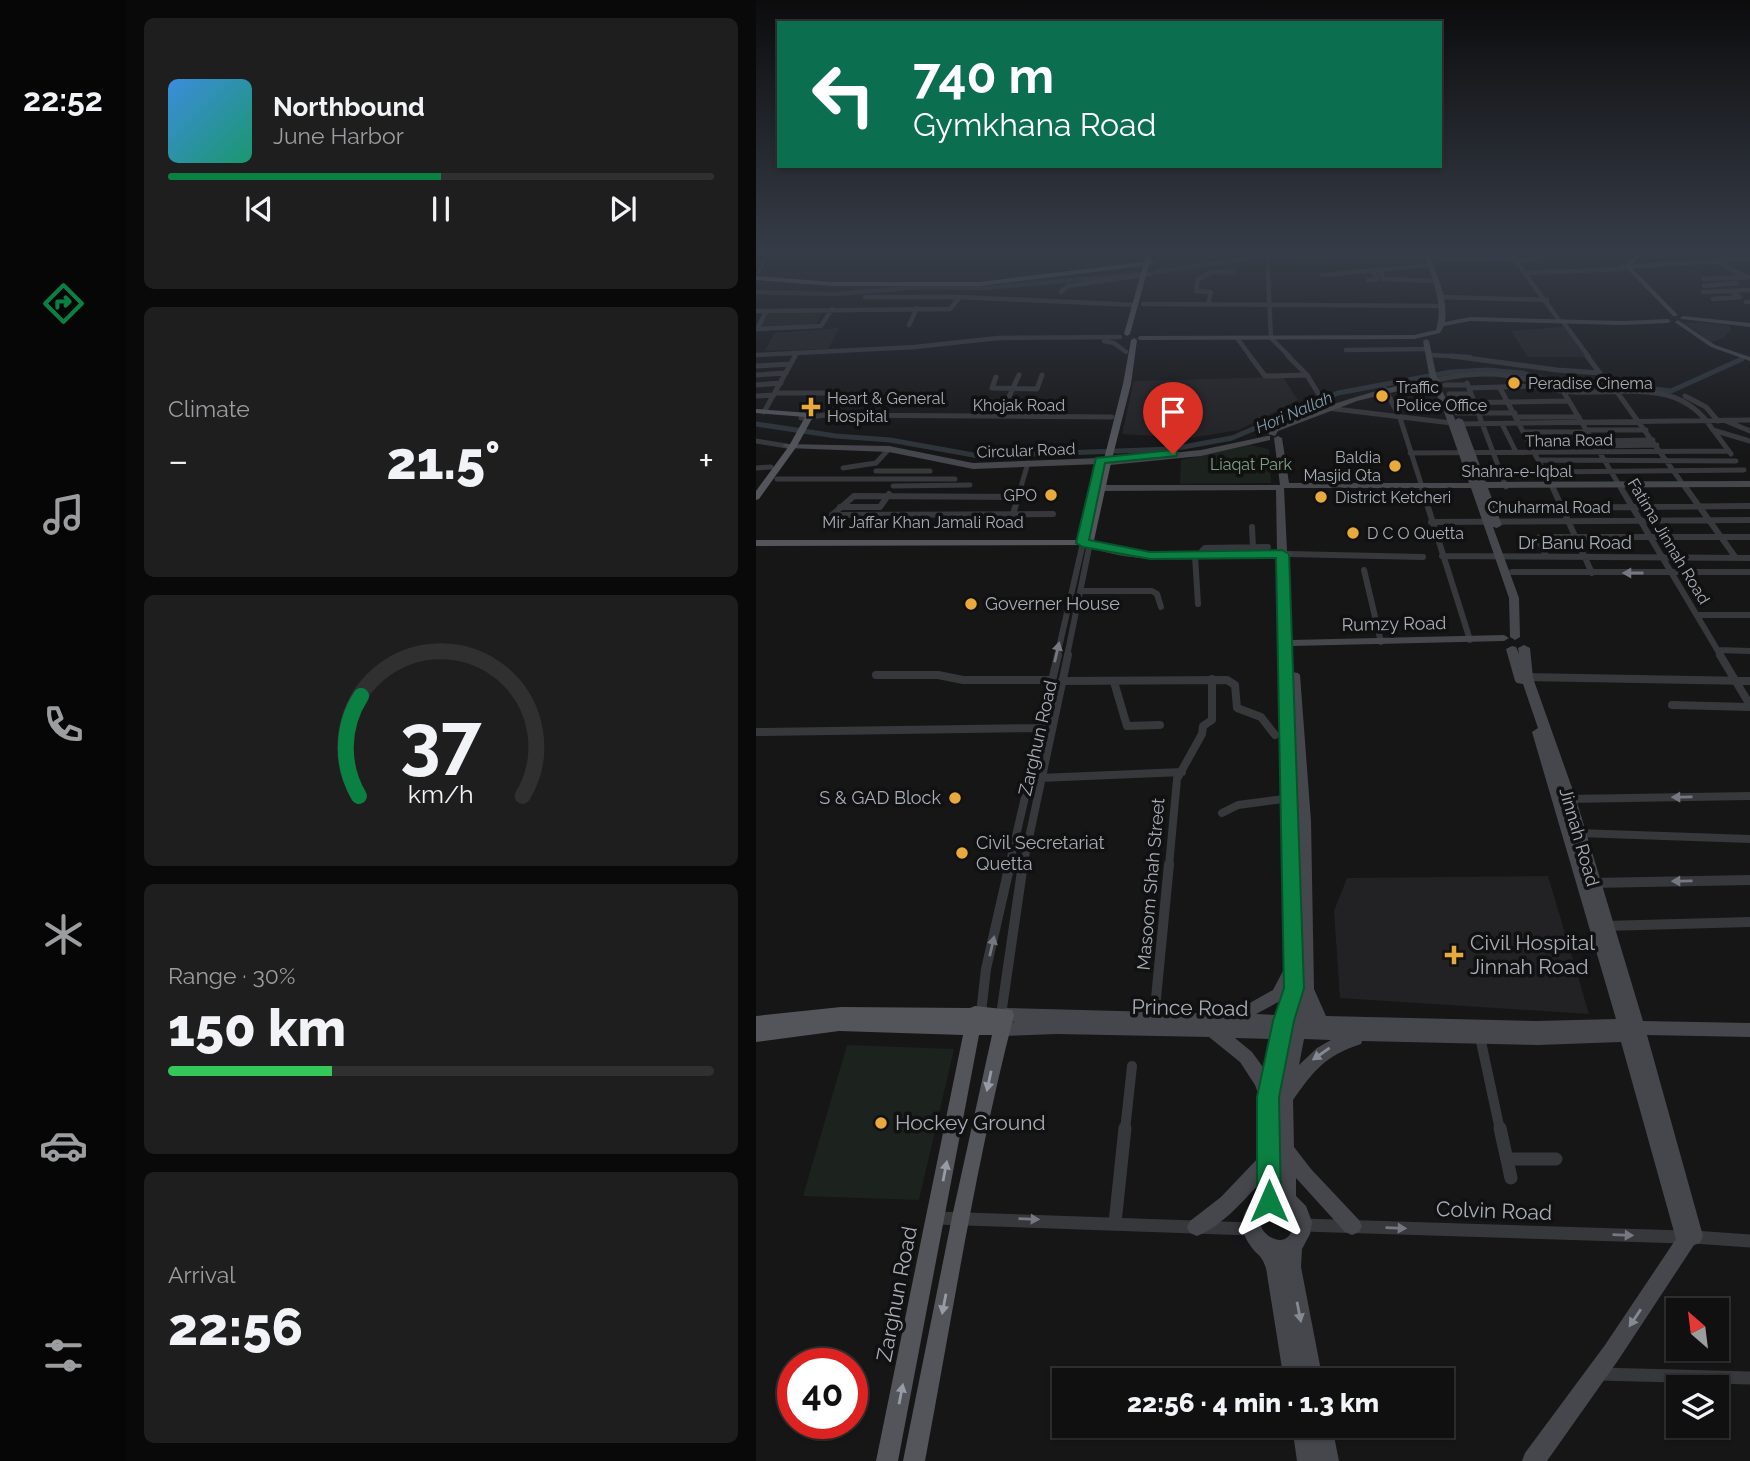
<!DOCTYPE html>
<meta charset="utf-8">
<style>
:root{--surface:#101011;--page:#1e1e1f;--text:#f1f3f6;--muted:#9c9d9f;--line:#303031;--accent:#0b8043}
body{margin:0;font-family:Raleway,sans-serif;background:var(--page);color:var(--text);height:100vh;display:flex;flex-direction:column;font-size:26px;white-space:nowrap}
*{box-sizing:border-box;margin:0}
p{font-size:23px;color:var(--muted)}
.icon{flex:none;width:38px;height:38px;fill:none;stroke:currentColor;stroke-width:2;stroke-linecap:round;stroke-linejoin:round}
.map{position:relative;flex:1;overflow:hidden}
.side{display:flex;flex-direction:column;gap:18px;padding:18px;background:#090909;width:630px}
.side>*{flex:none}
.guide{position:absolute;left:21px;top:21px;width:665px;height:147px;border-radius:0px;box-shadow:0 2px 5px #0004,0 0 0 2px var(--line);background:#0b6e4f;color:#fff;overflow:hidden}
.needle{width:46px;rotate:332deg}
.controls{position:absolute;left:910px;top:1298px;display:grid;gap:14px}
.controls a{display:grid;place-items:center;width:63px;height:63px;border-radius:0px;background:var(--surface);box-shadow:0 2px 5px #0004,0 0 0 2px var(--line);font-size:35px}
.speed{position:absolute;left:21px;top:1348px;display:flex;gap:14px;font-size:35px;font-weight:700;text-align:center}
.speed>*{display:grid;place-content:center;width:91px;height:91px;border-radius:50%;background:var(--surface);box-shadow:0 2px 5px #0004,0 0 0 2px var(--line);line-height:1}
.speed .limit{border:10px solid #d22;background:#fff;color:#111}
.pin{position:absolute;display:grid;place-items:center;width:60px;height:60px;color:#fff;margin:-72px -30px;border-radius:50% 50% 50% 0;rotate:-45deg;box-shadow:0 0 7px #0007}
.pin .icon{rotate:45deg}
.me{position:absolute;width:77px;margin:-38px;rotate:0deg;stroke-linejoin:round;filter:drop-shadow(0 0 5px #0008)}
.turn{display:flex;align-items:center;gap:24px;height:147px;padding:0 21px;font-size:32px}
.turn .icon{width:91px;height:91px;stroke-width:2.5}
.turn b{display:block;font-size:49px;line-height:60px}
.big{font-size:52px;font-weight:800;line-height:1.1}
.side .card{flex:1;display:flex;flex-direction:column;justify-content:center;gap:10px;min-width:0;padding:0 24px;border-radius:10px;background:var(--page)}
.side .dial{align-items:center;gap:0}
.dial svg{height:182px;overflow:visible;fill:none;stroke:var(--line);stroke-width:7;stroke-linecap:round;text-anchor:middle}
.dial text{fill:var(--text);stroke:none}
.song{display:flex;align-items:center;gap:21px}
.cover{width:84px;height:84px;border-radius:10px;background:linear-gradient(135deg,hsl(210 70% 55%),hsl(160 70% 35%))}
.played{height:7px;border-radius:4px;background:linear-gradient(90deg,var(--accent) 50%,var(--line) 50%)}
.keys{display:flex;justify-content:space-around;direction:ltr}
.heat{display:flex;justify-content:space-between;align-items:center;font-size:38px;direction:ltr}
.charge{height:10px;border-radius:5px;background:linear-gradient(90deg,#34c759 30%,var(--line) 0)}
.trip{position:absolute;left:296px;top:1368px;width:402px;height:70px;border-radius:0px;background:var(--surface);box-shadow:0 2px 5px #0004,0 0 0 2px var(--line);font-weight:800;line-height:70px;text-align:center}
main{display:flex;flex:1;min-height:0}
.tabs{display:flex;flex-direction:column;width:126px;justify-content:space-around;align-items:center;background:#060607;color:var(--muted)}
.tabs .icon{width:49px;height:49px}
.tabs .selected{color:var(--accent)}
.tabs b{font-size:32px;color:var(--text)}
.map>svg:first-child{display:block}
</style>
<main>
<nav class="tabs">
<b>22:52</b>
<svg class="icon selected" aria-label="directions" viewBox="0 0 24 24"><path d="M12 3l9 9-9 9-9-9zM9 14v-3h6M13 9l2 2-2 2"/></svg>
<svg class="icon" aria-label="music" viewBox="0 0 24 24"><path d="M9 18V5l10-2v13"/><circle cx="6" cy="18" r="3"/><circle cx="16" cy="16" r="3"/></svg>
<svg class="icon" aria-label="phone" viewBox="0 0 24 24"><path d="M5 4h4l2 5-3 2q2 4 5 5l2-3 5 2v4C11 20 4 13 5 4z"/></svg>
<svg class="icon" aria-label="climate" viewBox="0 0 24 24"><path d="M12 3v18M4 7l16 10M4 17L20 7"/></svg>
<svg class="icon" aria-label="car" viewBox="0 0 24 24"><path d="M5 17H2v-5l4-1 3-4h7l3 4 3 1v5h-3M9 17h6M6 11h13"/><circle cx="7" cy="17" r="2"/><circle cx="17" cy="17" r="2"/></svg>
<svg class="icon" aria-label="filters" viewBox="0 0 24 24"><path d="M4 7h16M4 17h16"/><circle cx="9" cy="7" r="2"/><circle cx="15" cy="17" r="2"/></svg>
</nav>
<section class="side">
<div class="card">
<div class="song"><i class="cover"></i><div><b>Northbound</b><p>June Harbor</p></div></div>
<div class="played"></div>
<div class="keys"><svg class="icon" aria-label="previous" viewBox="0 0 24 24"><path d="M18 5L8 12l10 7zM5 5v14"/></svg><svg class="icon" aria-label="pause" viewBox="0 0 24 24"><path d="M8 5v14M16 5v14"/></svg><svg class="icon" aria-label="next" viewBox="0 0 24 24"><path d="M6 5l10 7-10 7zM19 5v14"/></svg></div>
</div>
<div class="card"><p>Climate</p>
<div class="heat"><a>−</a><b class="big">21.5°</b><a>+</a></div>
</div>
<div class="card dial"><svg viewBox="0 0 100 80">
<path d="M14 69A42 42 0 1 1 86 69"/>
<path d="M14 69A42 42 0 0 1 15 25" stroke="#0b8043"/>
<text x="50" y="56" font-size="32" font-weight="700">37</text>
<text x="50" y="72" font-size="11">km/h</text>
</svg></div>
<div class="card"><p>Range · 30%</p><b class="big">150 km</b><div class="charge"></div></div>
<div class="card"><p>Arrival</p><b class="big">22:56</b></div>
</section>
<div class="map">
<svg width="994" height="1461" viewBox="0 0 994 1461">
<rect width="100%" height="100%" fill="#161617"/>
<path fill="#222224" d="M945,322L974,326L975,330L967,338L955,342L929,323Z
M813,326L832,357H772L755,331Z
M83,328L72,349L9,351L18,333Z
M527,377L542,400L483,430L434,438L366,434L378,381Z
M792,876L833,1014L584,998L578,911L591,878Z"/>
<path fill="#1c221d" d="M68,310L59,325L3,328L11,313Z
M494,445L513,449L515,483L424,484L425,460Z
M91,1045L198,1049L163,1200L47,1196Z"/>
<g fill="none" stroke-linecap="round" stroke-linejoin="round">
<path stroke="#2d353b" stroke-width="4.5" d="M400,272L498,258L769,260L855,251
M0,292L79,294L166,287L230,288L384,274"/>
<path stroke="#2d353b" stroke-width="5" d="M0,424L80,436L134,440L223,456L416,449L476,438L582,393L695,372L731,370L766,373L818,387H882L915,391L986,359"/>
<path stroke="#37383c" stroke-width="4.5" d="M511,251L515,338L534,357
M684,251L840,252L850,255L875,251
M954,251L974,259
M753,252L803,320
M960,262L989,276
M865,267L994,259
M624,271L628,279L677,281
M770,273L867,269
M566,275L675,265
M947,279L994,277
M612,280L622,279L617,272
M948,286L980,283
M305,292L312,286L395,274
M947,292L994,290
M109,297H204L380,305
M685,297L791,300
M957,299L984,297L977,293
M990,302H994
M387,304L686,306
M452,305L455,292L440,291L442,280L455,272H477
M0,311L194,309L204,297
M10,312L1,329L65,326L76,309
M807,322L833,357
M153,325L161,308
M481,338L495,357
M348,341L358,343L370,352
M590,350L672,349
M0,355L159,347L242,338L364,337
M673,355L714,357
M38,357L40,353"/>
<path stroke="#37383c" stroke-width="5" d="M494,356L509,376L551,375
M532,356L551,375L571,408L704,424L994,420
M696,356L801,370L844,373
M831,356L852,384
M0,366L34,364
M0,375L30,373
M240,377L236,388L281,389L286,375
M680,380C710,373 740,371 770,379C782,382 793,389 805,391C861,398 921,373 957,430L994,441
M711,383L750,487
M0,385L25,383
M689,385H711
M713,388L783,386
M744,388L798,490
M629,389L644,418L667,490
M807,391L866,490
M861,392L931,490
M19,393H76
M693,394H715
M0,396L18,395
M929,396L950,407L962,421
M252,399L263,375
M697,403L813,401
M8,412L39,356
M701,413H759
M761,417H823
M45,418L70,415L356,417
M970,421L994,431
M746,424L760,452
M831,430H890
M958,431L975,454
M770,432H832
M774,440H837
M0,441L31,446
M837,441L897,440
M840,446L901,445
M654,453L973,451
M784,460L980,461
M0,468L15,467
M87,468L120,463L133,449
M120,471H174
M789,472L988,470
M21,479H199
M137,486L214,485
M264,490L272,463"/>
<path stroke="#37383c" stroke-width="6" d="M666,488L714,640
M797,488L836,573
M865,488L965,656
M930,488L980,558
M84,507H124L133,494
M754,508L994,506
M257,514L265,488
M76,515L297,514
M76,515L98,496L262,497
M675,522L994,520
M496,527L497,547
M446,551L449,548L512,547
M532,554L667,557
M439,556L442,604
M686,556L994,558
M790,556L782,538L784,537H994
M608,570L625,642
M756,572H994
M327,591H396L401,594L405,607
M941,615H994
M962,650L994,651
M301,656L327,543
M311,656L334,543"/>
<path stroke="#37383c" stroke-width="8" d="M964,655L994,705
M120,675H182L207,680H295
M767,677L994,681
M306,681L471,680L479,685L481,708L505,717L519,735
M358,682L371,726L404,725
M916,705L994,707
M0,732L284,728
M284,778L426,772
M812,799L994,796
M466,813L482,805L535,798
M822,833L994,839
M253,866L302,655
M267,866L312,655
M413,866L421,779L446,734L447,726L456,720V679"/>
<path stroke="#37383c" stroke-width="10" d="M836,883L994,880
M848,926L994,922
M225,1013L230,969L254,864
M245,1015L267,864
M398,1019L413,864
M724,1037L744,1130
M369,1130L376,1066"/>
<path stroke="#37383c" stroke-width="13" d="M744,1128L755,1178
M751,1159H800
M180,1218L495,1229
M359,1223L369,1128
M547,1225L927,1237
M938,1237L994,1241
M843,1374L994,1378"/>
<path fill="#45474c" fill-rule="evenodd" d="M671,251L674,253C681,276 692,298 689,322L714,317L867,321L912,319L915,321L912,323L867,325L714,321L688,326L684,333L658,339L384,340L381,338L384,336L658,335L680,330C688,303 676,279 668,253Z
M888,251H896L879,261L875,267L921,314V316H917L869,267L875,259Z
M927,316L994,323V327L925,319L924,318Z
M922,320L959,345L994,357V361L955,347L920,323L919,322Z
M670,339L673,341L681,378L684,380L683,385L694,406L704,433L699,420L703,418L707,420L730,482L994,481V487L732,488L746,525L741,528L737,527L763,598L764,637L759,640L754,637L753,598L715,488H528L531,551L536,554L531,557L535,640L748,635L753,638L748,641L535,646L536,672L542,673L544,675L555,821L558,989L570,1016L780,1021L860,1019L776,732L782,728L767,684L761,683L759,681L750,649L756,646L760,647L763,654L762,648L768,645L774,648L777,678L820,799L887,1021L994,1023V1037L891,1035L947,1236L944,1243L938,1245L863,1359L791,1461H766L769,1453L849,1345L920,1239L865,1042L782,1045L606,1041L605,1044C569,1056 558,1070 537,1100L538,1147L555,1169L603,1220L606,1226L603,1232L596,1235L589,1232L540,1178V1196L550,1206L556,1222L554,1234L546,1249L545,1267L567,1381H528L510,1268C505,1253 501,1256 494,1245C481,1228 486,1206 504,1195V1183C486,1202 466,1226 441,1236L434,1233L431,1227L434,1221L465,1197L504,1156L503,1096L499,1085L484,1062L453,1037L301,1034L246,1036L240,1034L238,1029L240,1024L259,1022L244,1020L242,1015L244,1010L250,1008L474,1014L517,990L530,965V867L521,557C474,556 367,569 329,543L334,540L359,548L406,553L521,551L520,490L346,491L342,488L346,485H524L518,438L522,436L526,438L533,483H713L686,406L675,383L601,401L522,431L519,436L512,434L516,427C567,406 619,389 674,379L667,341ZM526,1000L521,1015L500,1014ZM479,1038L515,1039L509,1070L496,1052ZM548,1039L575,1040L561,1048L543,1065ZM521,1208C531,1209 538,1216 537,1226C531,1262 478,1218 521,1208Z
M511,436H514V440L445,456L354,465L350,462L354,459L445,450Z
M28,444L133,446L217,463L344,458L348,461L344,464L217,469L133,452L31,448L27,446Z
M536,1426H576L583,1461H541Z"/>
<path fill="#53555b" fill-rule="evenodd" d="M391,251H397L394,262L400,263L393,265L374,334L371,336L368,334L387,266L224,286H77L0,280V276L77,282H224L388,262Z
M378,338L381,340L375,384L356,459L354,461L355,463L337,545L0,546V540H330L347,463L349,461L348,459L367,384L375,340Z
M0,409L54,413L58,415L41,446L3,499L0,500V491L33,446L49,417L0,413Z
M219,1006L256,1010L258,1015C220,1162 197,1312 169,1461H147L196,1217L236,1035H223L142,1461H120L207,1035L83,1031L0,1042V1016L85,1007L214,1008Z"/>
<path stroke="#4a4c51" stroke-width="2" stroke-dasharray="4.5 3.5" stroke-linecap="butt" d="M3,273L11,251"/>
</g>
<defs><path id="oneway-solid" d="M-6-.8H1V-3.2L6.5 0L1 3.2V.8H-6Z" transform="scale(1.75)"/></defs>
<g fill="#757880">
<use href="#oneway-solid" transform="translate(877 573) rotate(-180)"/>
<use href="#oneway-solid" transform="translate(301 652) rotate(-77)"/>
<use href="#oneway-solid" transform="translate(926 797) rotate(179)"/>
<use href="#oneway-solid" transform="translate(926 881) rotate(179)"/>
<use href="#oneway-solid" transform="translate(236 946) rotate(-77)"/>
<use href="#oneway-solid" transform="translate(273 1219) rotate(2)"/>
<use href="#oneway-solid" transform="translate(640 1228) rotate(2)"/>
<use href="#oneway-solid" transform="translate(867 1235) rotate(2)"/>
</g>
<g fill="#858992">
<use href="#oneway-solid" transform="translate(565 1054) rotate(145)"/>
<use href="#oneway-solid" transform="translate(543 1312) rotate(79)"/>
<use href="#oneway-solid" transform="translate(879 1318) rotate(124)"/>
</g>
<g fill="#979ba5">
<use href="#oneway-solid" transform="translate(233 1081) rotate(102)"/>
<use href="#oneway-solid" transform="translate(189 1171) rotate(-79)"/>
<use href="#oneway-solid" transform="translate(188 1304) rotate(101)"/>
<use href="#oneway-solid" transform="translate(145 1394) rotate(-79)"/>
</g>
<linearGradient id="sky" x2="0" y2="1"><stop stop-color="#0c0c0d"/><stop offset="0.55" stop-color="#363c47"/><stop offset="1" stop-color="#363c47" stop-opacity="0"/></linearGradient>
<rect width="994" height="456" fill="url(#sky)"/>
<path fill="#0b8043" stroke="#07532c" stroke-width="2" d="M417,450L421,451V456L349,463L333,540L394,552L526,550L533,554L548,988L538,1021L523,1097L525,1201L521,1209L513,1212L504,1209L501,1201V1097L517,1021L528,988L520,558L394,559L327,547L320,543L340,458Z"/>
<g fill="#e8a93d" stroke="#111112" stroke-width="2.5">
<circle cx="758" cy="383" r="7"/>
<circle cx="626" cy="396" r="7"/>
<path d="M51.5 396.5h7v7h7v7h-7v7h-7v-7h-7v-7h7z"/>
<circle cx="639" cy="466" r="7"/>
<circle cx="295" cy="495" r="7"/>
<circle cx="565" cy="497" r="7"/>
<circle cx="597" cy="533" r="7"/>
<circle cx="215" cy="604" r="7"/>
<circle cx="199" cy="798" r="7"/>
<circle cx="206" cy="853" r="7"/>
<path d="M694.5 944.5h7v7h7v7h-7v7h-7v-7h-7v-7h7z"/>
<circle cx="125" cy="1123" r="7"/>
</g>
<g text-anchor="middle" stroke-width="7" stroke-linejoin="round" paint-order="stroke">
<g font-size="16" fill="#a8adb7" stroke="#111112" text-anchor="start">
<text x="772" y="389">Peradise Cinema</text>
<text x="640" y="393">Traffic<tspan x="640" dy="18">Police Office</tspan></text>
<text x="71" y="404">Heart &amp; General<tspan x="71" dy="18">Hospital</tspan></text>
<text x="625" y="463" text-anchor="end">Baldia<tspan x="625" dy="18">Masjid Qta</tspan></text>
<text x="281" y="501" text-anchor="end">GPO</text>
<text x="579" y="503">District Ketcheri</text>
<text x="611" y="539">D C O Quetta</text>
</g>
<g font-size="16" fill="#a8adb7" stroke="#111112">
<text x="263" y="411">Khojak Road</text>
<text transform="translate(813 440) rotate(-1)" y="6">Thana Road</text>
<text transform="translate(270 450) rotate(-2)" y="6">Circular Road</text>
<text x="761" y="477">Shahra-e-Iqbal</text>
<text x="793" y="513">Chuharmal Road</text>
<text x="167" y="528">Mir Jaffar Khan Jamali Road</text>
<text transform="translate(913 541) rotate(59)" y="6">Fatima Jinnah Road</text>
</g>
<g font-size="16" font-style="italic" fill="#819cb0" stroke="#111112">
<text transform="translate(538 412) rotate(-23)" y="6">Hori Nallah</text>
</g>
<g font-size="16" fill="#80a182" stroke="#111112">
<text x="495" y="470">Liaqat Park</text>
</g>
<g font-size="18" fill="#a8adb7" stroke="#111112">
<text x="819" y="549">Dr Banu Road</text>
<text transform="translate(638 624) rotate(-1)" y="6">Rumzy Road</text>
<text transform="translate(282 738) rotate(-77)" y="6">Zarghun Road</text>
<text transform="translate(823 837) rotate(74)" y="6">Jinnah Road</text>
<text transform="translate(395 884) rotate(-85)" y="6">Masoom Shah Street</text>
</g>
<g font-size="18" fill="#a8adb7" stroke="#111112" text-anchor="start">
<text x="229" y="610">Governer House</text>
<text x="185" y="804" text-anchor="end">S &amp; GAD Block</text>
<text x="220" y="849">Civil Secretariat<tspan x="220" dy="21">Quetta</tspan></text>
</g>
<g font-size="21" fill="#a8adb7" stroke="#111112" text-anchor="start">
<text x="714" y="950">Civil Hospital<tspan x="714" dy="24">Jinnah Road</tspan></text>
<text x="139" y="1130">Hockey Ground</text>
</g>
<g font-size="21" fill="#a8adb7" stroke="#111112">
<text transform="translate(434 1008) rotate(1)" y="7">Prince Road</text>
<text transform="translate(738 1211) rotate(2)" y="7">Colvin Road</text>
<text transform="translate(141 1294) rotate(-79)" y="7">Zarghun Road</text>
</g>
</g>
</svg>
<div class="controls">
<a><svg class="needle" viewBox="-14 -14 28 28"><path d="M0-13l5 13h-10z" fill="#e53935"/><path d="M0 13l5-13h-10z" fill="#9c9d9f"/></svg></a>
<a><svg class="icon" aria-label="layers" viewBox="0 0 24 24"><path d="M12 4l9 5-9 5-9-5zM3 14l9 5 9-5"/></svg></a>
</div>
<div class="speed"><div class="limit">40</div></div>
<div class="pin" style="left:417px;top:454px;background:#d93025"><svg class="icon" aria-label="arrive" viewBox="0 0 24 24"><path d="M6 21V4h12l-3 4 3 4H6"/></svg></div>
<svg class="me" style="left:513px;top:1201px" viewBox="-20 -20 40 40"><path d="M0-17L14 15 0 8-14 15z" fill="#0b8043" stroke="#fff" stroke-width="4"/></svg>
<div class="trip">22:56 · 4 min · 1.3 km</div>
<div class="guide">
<div class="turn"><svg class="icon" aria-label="left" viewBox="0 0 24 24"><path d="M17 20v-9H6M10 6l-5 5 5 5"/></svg><div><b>740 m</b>Gymkhana Road</div></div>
</div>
</div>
</main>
